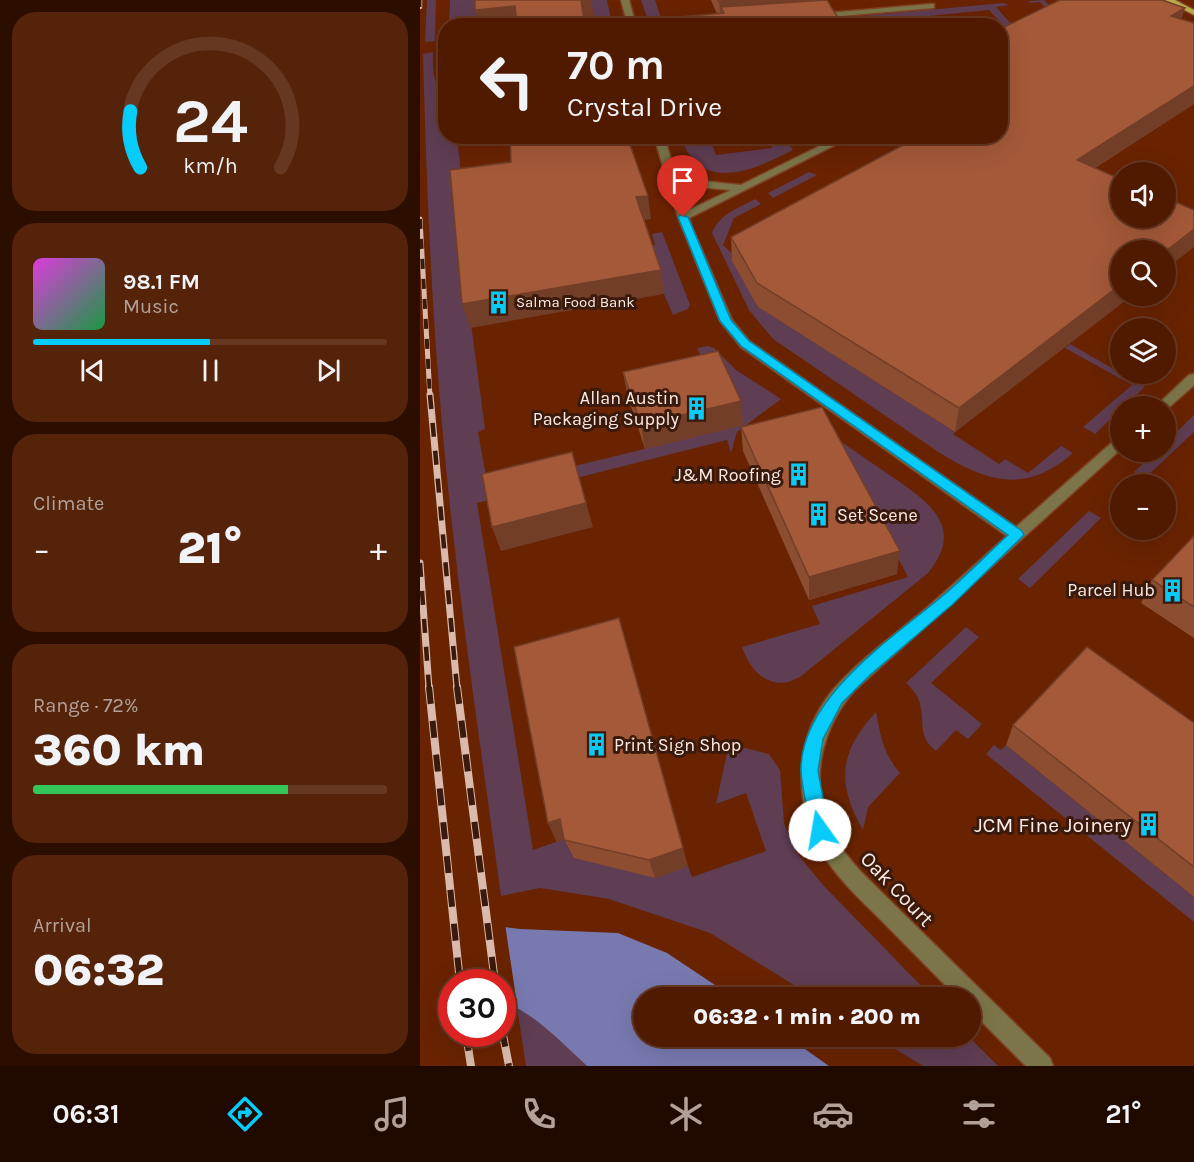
<!DOCTYPE html>
<meta charset="utf-8">
<style>
:root{--surface:#4f1a00;--page:#55230a;--text:#f1f3f6;--muted:#b3a199;--line:#663822;--accent:#07cbf9}
body{margin:0;font-family:Karla,sans-serif;background:var(--page);color:var(--text);height:100vh;display:flex;flex-direction:column;font-size:22px;white-space:nowrap}
*{box-sizing:border-box;margin:0}
p{font-size:20px;color:var(--muted)}
.icon{flex:none;width:33px;height:33px;fill:none;stroke:currentColor;stroke-width:2;stroke-linecap:round;stroke-linejoin:round}
.map{position:relative;flex:1;overflow:hidden}
.side{display:flex;flex-direction:column;gap:12px;padding:12px;background:#2b0e00;width:420px}
.side>*{flex:none}
.hud{position:absolute;left:18px;top:18px;width:570px;height:126px;border-radius:24px;box-shadow:0 6px 24px #0002,0 0 0 2px var(--line);background:#4f1a00;color:var(--text);overflow:hidden}
.tools{position:absolute;left:690px;top:162px;display:grid;gap:12px}
.tools a{display:grid;place-items:center;width:66px;height:66px;border-radius:50%;background:var(--surface);box-shadow:0 6px 24px #0002,0 0 0 2px var(--line);font-size:30px}
.speed{position:absolute;left:18px;top:969px;display:flex;gap:12px;font-size:30px;font-weight:700;text-align:center}
.speed>*{display:grid;place-content:center;width:78px;height:78px;border-radius:50%;background:var(--surface);box-shadow:0 6px 24px #0002,0 0 0 2px var(--line);line-height:1}
.speed .limit{border:9px solid #d22;background:#fff;color:#111}
.pin{position:absolute;display:grid;place-items:center;width:51px;height:51px;color:#fff;margin:-62px -26px;border-radius:50% 50% 50% 0;rotate:-45deg;box-shadow:0 0 6px #0007}
.pin .icon{rotate:45deg}
.me{position:absolute;width:66px;margin:-33px;rotate:347deg;stroke-linejoin:round;filter:drop-shadow(0 0 4px #0008)}
.turn{display:flex;align-items:center;gap:21px;height:126px;padding:0 30px;font-size:27px}
.turn .icon{width:78px;height:78px;stroke-width:2.5}
.turn b{display:block;font-size:42px;line-height:51px}
.big{font-size:45px;font-weight:800;line-height:1.1}
.side .tile{flex:1;display:flex;flex-direction:column;justify-content:center;gap:9px;min-width:0;padding:0 21px;border-radius:24px;background:var(--page)}
.side .dial{align-items:center;gap:0}
.dial svg{height:156px;overflow:visible;fill:none;stroke:var(--line);stroke-width:7;stroke-linecap:round;text-anchor:middle}
.dial text{fill:var(--text);stroke:none}
.song{display:flex;align-items:center;gap:18px}
.cover{width:72px;height:72px;border-radius:9px;background:linear-gradient(135deg,hsl(300 70% 55%),hsl(140 70% 35%))}
.played{height:6px;border-radius:3px;background:linear-gradient(90deg,var(--accent) 50%,var(--line) 50%)}
.keys{display:flex;justify-content:space-around;direction:ltr}
.heat{display:flex;justify-content:space-between;align-items:center;font-size:33px;direction:ltr}
.charge{height:9px;border-radius:4px;background:linear-gradient(90deg,#34c759 72%,var(--line) 0)}
.trip{position:absolute;left:213px;top:987px;width:348px;height:60px;border-radius:30px;background:var(--surface);box-shadow:0 6px 24px #0002,0 0 0 2px var(--line);font-weight:800;line-height:60px;text-align:center}
.tabs{display:flex;height:96px;justify-content:space-around;align-items:center;background:#200a00;color:var(--muted)}
.tabs .icon{width:42px;height:42px}
.tabs .on{color:var(--accent)}
.tabs b{font-size:27px;color:var(--text)}
main{display:flex;flex:1;min-height:0}
.map>svg:first-child{display:block}
</style>
<main>
<section class="side">
<div class="tile dial"><svg viewBox="0 0 100 80">
<path d="M14 69A42 42 0 1 1 86 69"/>
<path d="M14 69A42 42 0 0 1 9 40" stroke="#07cbf9"/>
<text x="50" y="56" font-size="32" font-weight="700">24</text>
<text x="50" y="72" font-size="11">km/h</text>
</svg></div>
<div class="tile">
<div class="song"><i class="cover"></i><div><b>98.1 FM</b><p>Music</p></div></div>
<div class="played"></div>
<div class="keys"><svg class="icon" aria-label="previous" viewBox="0 0 24 24"><path d="M18 5L8 12l10 7zM5 5v14"/></svg><svg class="icon" aria-label="pause" viewBox="0 0 24 24"><path d="M8 5v14M16 5v14"/></svg><svg class="icon" aria-label="next" viewBox="0 0 24 24"><path d="M6 5l10 7-10 7zM19 5v14"/></svg></div>
</div>
<div class="tile"><p>Climate</p>
<div class="heat"><a>−</a><b class="big">21°</b><a>+</a></div>
</div>
<div class="tile"><p>Range · 72%</p><b class="big">360 km</b><div class="charge"></div></div>
<div class="tile"><p>Arrival</p><b class="big">06:32</b></div>
</section>
<div class="map">
<svg width="774" height="1066" viewBox="0 0 774 1066">
<rect width="100%" height="100%" fill="#692300"/>
<path fill="#5f3d52" d="M7,0H16L15,41L5,42Z
M30,0H187L192,24L175,25L172,8L59,25L29,26Z
M221,0H235L241,18L258,16L260,21L239,23L228,20Z
M624,0L629,5L669,0L583,43L581,35L591,34L569,10L479,19L483,25L414,26L412,23L333,26L583,3L590,5L576,7L591,24L624,20L621,17L633,16L620,2L608,3L610,1Z
M13,52C13,66 11,84 25,92L26,136L37,137L52,275L235,245L232,234L242,232L270,305L268,309L253,315L244,294L46,286L65,429L58,432L68,487L323,425L291,377L277,348L288,346L294,348L316,370L361,399L317,432L311,453L307,440L57,503L113,850L150,837L235,878L268,866L272,877L346,851L326,793L296,804L309,744L349,754L360,770L364,823L376,852L403,885L512,997H393L290,933L189,899L120,888L81,896C58,727 32,558 19,388C10,277 6,165 3,54Z
M261,137H289L296,155L352,148L351,144L367,142L373,150C334,170 280,195 261,137Z
M389,172L397,175L353,198L348,193Z
M335,199L341,204L314,218L303,245L317,258L340,308L535,432L533,434L579,464L585,459L608,473L641,446L653,453C605,495 566,482 517,451L353,339L329,310L292,233C299,214 319,208 335,199Z
M650,344L725,387L704,406H700V410L675,434L663,427L712,385L645,348Z
M774,415V432L725,478L714,472L735,452H746V442Z
M414,437C433,450 452,463 471,476C509,502 546,527 508,573L380,677C375,679 368,683 362,683C341,683 328,665 322,647L400,624L392,606L488,577Z
M669,511L681,518L610,588L598,579Z
M546,627L559,637L511,683L562,724L548,739L536,730L516,751C495,734 507,720 498,698C496,693 490,687 486,683Z
M456,712C461,737 463,753 480,773L448,807L443,830C416,783 419,752 456,712Z
M574,745L581,750L586,745L774,897V922L566,754Z
M97,1007L129,1030L167,1066H106Z
M456,1037H549L578,1066H503Z"/>
<path fill="#7879af" d="M0,917L100,929L198,933L247,953L313,997L224,998V1036L368,1037L409,1066H167C141,1042 116,1015 83,1001L82,982Z"/>
<path fill="#692300" d="M0,914L85,924L98,1011L82,1004V982L32,983L0,970Z"/>
<g fill="none" stroke-linecap="round" stroke-linejoin="round">
<defs>
<path id="minor" d="M201,0H209L216,26H208Z
M511,4H514V8L397,18L393,16L397,14Z
M234,136H244L254,169L281,181L321,185L420,136H433L269,218L271,225L312,320L329,341L596,527L695,440L700,438V450L434,691C401,729 389,781 410,828C417,845 430,859 442,873L630,1058L633,1066H606L550,1010V998H538C512,972 487,946 461,920C442,901 421,882 406,859C372,808 373,738 413,690C439,660 472,637 502,612C531,587 559,561 587,536L321,347L300,321L258,217ZM257,178L279,187L311,190L267,211Z
M774,374V385L747,409L746,406H736L769,375Z"/>
<path id="major" d="M745,0H755L774,10V15Z"/>
</defs>
<use href="#minor" stroke="#814324" stroke-width="3"/>
<use href="#major" stroke="#814324" stroke-width="3"/>
<use href="#minor" fill="#7b7549" fill-rule="evenodd"/>
<use href="#major" fill="#b7ac49" fill-rule="evenodd"/>
<defs>
<path id="rail-far3" d="M0,0V7"/>
<path id="rail-far2" d="M0,219L10,397"/>
<path id="rail-far1" d="M10,395L37,688
M0,563L9,688"/>
<path id="rail" d="M9,687L40,982
M37,687L75,982
M82,1030L89,1066
M46,1034L51,1066"/>
</defs>
<use href="#rail-far3" stroke="#d9baac" stroke-width="4.5"/>
<use href="#rail-far2" stroke="#d9baac" stroke-width="5"/>
<use href="#rail-far1" stroke="#d9baac" stroke-width="7"/>
<use href="#rail" stroke="#d9baac" stroke-width="8"/>
<use href="#rail-far3" stroke="#391a0c" stroke-width="3" stroke-dasharray="8" stroke-linecap="butt"/>
<use href="#rail-far2" stroke="#391a0c" stroke-width="4" stroke-dasharray="10" stroke-linecap="butt"/>
<use href="#rail-far1" stroke="#391a0c" stroke-width="4.5" stroke-dasharray="14" stroke-linecap="butt"/>
<use href="#rail" stroke="#391a0c" stroke-width="6" stroke-dasharray="17" stroke-linecap="butt"/>
</g>
<path fill="#8d4d31" d="M291,0H407L423,26H248V18L297,14Z
M762,19L774,23V104L675,168L700,296H711L535,432L338,307L312,261L311,237L580,136V29Z
M203,372L323,425L225,449L208,397Z
M321,427L477,574L389,600L323,451Z
M774,536V638L721,603L732,580Z
M774,723V897L586,745L593,725Z
M128,823L268,866L235,878L154,858L144,839L137,842Z"/>
<path fill="#733e28" d="M161,0H171L174,20L164,21Z
M317,0H407L304,13L301,7L302,22H301L299,2Z
M95,6L100,26H59L55,10Z
M765,8L759,28L751,16Z
M774,86V104L651,183L657,160Z
M228,196L231,219L220,221L216,197Z
M774,229V247L746,269V251Z
M241,270L244,294L50,328L42,304Z
M700,285V296H711L535,432L539,408Z
M321,401L323,425L225,449L221,425Z
M152,452L173,527L81,551L72,527Z
M480,551L477,574L389,600V577Z
M140,819L150,837L137,842L128,823Z
M263,848L268,866L235,878L229,860Z"/>
<path fill="#a45939" stroke="#733e28" stroke-width="1.5" d="M55,0H164H161L165,26H97L95,6L55,10Z
M298,0H317L299,2Z
M407,0L423,26H250L248,18L304,13L301,7Z
M640,0H742L765,8L751,16L774,23V86L657,160L700,179V218H746V198L774,210V229L746,251L700,250V285L539,408L337,283L311,237L500,136H580V94L588,90L580,87V29Z
M90,136H207L228,196L216,197L241,270L42,304L30,170L91,162Z
M298,351L321,401L221,425L203,372Z
M402,407L480,551L389,577L321,427Z
M152,452L166,503L72,527L62,474Z
M774,536V607L732,580Z
M199,618L263,848L229,860L144,840L140,819L128,823L94,647Z
M667,647L774,723V867L593,725Z"/>
<path fill="#07cbf9" stroke="#0584a2" stroke-width="1.5" d="M260,215L268,217L311,320L329,341L602,531L604,535L533,604L450,675L422,703L403,739L398,771L409,830L407,836L400,839L394,836L392,830C388,811 382,790 381,771C380,698 471,639 520,598C544,578 565,556 588,535L321,346L300,321L258,217Z"/>
<defs>
<symbol id="building-bare" viewBox="-9 -9 18 18"><path d="M-4-6H4V6H1V3H-1V6H-4ZM-2.5-4.3h1.7v1.8h-1.7ZM.8-4.3h1.7v1.8H.8ZM-2.5-1h1.7V.8h-1.7ZM.8-1h1.7V.8H.8Z" fill="#07cbf9" stroke="#391a0c" stroke-width="2.5" paint-order="stroke"/></symbol>
</defs>
<g fill-rule="evenodd">
<use href="#building-bare" x="62" y="286" width="33" height="33"/>
<use href="#building-bare" x="260" y="392" width="33" height="33"/>
<use href="#building-bare" x="362" y="458" width="33" height="33"/>
<use href="#building-bare" x="382" y="498" width="33" height="33"/>
<use href="#building-bare" x="736" y="574" width="33" height="33"/>
<use href="#building-bare" x="160" y="728" width="33" height="33"/>
<use href="#building-bare" x="712" y="808" width="33" height="33"/>
</g>
<g text-anchor="middle" stroke-width="6" stroke-linejoin="round" paint-order="stroke">
<g font-size="15" fill="#fdebe4" stroke="#391a0c" text-anchor="start">
<text x="96" y="307">Salma Food Bank</text>
</g>
<g font-size="18" fill="#fdebe4" stroke="#391a0c" text-anchor="end">
<text x="259" y="404">Allan Austin<tspan x="259" dy="21">Packaging Supply</tspan></text>
<text x="361" y="481">J&amp;M Roofing</text>
<text x="417" y="521" text-anchor="start">Set Scene</text>
<text x="735" y="596">Parcel Hub</text>
<text x="194" y="751" text-anchor="start">Print Sign Shop</text>
</g>
<g font-size="21" fill="#fdebe4" stroke="#391a0c" text-anchor="end">
<text x="711" y="832">JCM Fine Joinery</text>
</g>
<g font-size="21" fill="#fdebe4" stroke="#391a0c">
<text transform="translate(477 889) rotate(46)" y="7">Oak Court</text>
</g>
</g>
</svg>
<div class="tools">
<a><svg class="icon" aria-label="sound" viewBox="0 0 24 24"><path d="M4 9h4l5-4v14l-5-4H4zM17 9q2 3 0 6"/></svg></a>
<a><svg class="icon" aria-label="search" viewBox="0 0 24 24"><circle cx="10" cy="10" r="6"/><path d="M15 15l6 6"/></svg></a>
<a><svg class="icon" aria-label="layers" viewBox="0 0 24 24"><path d="M12 4l9 5-9 5-9-5zM3 14l9 5 9-5"/></svg></a>
<a>+</a>
<a>−</a>
</div>
<div class="speed"><div class="limit">30</div></div>
<div class="pin" style="left:263px;top:217px;background:#d93025"><svg class="icon" aria-label="arrive" viewBox="0 0 24 24"><path d="M6 21V4h12l-3 4 3 4H6"/></svg></div>
<svg class="me" style="left:400px;top:830px" viewBox="-20 -20 40 40"><circle r="19" fill="#fff"/><path d="M0-13L10 11 0 6-10 11z" fill="#07cbf9"/></svg>
<div class="trip">06:32 · 1 min · 200 m</div>
<div class="hud">
<div class="turn"><svg class="icon" aria-label="left" viewBox="0 0 24 24"><path d="M17 20v-9H6M10 6l-5 5 5 5"/></svg><div><b>70 m</b>Crystal Drive</div></div>
</div>
</div>
</main>
<nav class="tabs">
<b>06:31</b>
<svg class="icon on" aria-label="directions" viewBox="0 0 24 24"><path d="M12 3l9 9-9 9-9-9zM9 14v-3h6M13 9l2 2-2 2"/></svg>
<svg class="icon" aria-label="music" viewBox="0 0 24 24"><path d="M9 18V5l10-2v13"/><circle cx="6" cy="18" r="3"/><circle cx="16" cy="16" r="3"/></svg>
<svg class="icon" aria-label="phone" viewBox="0 0 24 24"><path d="M5 4h4l2 5-3 2q2 4 5 5l2-3 5 2v4C11 20 4 13 5 4z"/></svg>
<svg class="icon" aria-label="climate" viewBox="0 0 24 24"><path d="M12 3v18M4 7l16 10M4 17L20 7"/></svg>
<svg class="icon" aria-label="car" viewBox="0 0 24 24"><path d="M5 17H2v-5l4-1 3-4h7l3 4 3 1v5h-3M9 17h6M6 11h13"/><circle cx="7" cy="17" r="2"/><circle cx="17" cy="17" r="2"/></svg>
<svg class="icon" aria-label="filters" viewBox="0 0 24 24"><path d="M4 7h16M4 17h16"/><circle cx="9" cy="7" r="2"/><circle cx="15" cy="17" r="2"/></svg>
<b>21°</b>
</nav>
